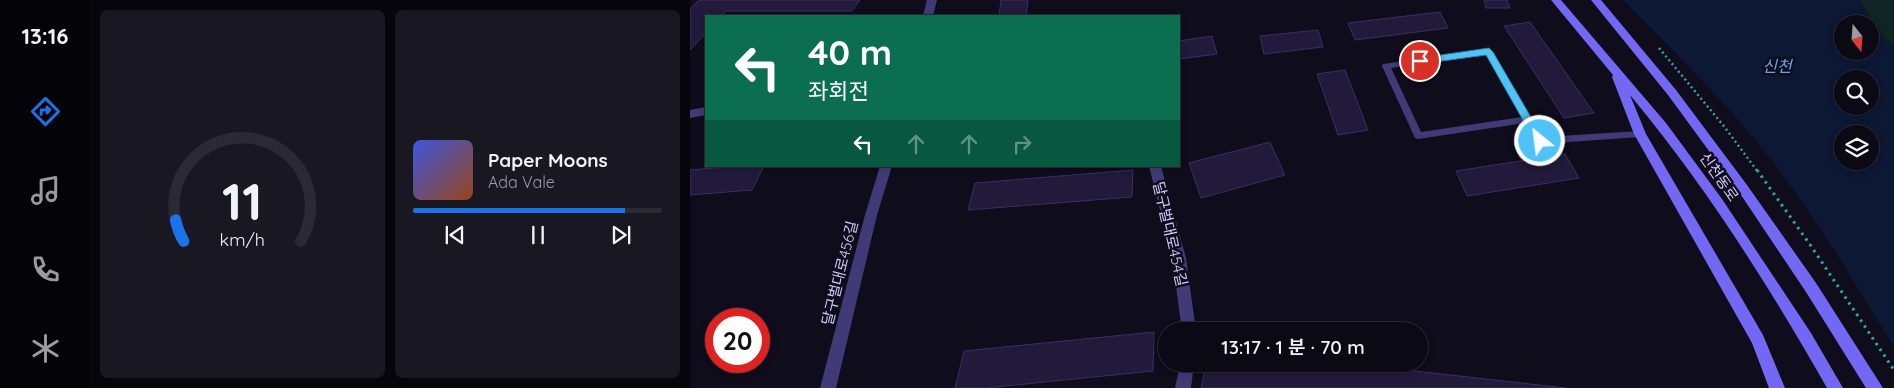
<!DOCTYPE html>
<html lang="ko">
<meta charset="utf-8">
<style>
:root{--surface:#0b0914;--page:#191722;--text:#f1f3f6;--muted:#9a9aa0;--line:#2b2a34;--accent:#1a73e8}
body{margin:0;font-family:Quicksand,"Noto Sans KR",sans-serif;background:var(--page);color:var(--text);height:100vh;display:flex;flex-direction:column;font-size:19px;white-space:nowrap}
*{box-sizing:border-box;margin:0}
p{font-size:16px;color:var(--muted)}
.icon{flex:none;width:28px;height:28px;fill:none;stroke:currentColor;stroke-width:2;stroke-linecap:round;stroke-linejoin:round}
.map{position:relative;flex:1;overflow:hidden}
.details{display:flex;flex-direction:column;gap:10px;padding:10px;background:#06050b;width:600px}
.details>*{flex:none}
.hud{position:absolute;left:15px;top:15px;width:475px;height:152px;border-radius:0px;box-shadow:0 2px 8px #0003,0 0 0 1px var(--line);background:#0b6e4f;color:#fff;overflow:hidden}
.needle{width:32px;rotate:163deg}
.tools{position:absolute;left:1144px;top:15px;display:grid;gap:10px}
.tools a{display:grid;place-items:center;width:45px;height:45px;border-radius:50%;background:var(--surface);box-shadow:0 2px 8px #0003,0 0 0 1px var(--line);font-size:25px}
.speed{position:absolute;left:15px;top:308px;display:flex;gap:10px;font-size:25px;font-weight:700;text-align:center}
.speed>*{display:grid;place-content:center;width:65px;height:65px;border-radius:50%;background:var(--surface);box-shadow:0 2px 8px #0003,0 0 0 1px var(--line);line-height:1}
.speed .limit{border:8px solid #d22;background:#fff;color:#111}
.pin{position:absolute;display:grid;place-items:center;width:42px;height:42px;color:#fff;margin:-21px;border:2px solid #fff;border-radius:50%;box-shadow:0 1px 5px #0007}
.me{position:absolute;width:55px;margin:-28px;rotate:331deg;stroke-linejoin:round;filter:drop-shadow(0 0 4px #0008)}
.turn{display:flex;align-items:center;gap:18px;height:105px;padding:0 20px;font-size:22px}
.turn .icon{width:65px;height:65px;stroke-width:2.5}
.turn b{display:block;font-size:35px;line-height:42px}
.lanes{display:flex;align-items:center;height:48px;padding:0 20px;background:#0003;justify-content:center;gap:25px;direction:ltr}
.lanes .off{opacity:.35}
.details .tile{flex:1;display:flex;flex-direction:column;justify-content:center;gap:8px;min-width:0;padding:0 18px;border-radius:8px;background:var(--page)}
.details .dial{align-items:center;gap:0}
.dial svg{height:130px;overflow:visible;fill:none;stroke:var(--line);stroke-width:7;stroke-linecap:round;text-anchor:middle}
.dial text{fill:var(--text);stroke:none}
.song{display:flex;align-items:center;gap:15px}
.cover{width:60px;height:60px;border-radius:8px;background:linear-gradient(135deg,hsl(230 70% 55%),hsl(20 70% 35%))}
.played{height:5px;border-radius:2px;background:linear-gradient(90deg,var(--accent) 85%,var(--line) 85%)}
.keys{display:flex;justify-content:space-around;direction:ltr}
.details .tiles{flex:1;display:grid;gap:10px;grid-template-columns:repeat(2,1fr)}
.trip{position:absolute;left:468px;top:322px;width:270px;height:50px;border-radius:25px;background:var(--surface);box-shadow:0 2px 8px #0003,0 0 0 1px var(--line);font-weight:600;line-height:50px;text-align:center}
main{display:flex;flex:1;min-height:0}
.tabs{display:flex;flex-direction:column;width:90px;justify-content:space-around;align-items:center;background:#040408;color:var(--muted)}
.tabs .icon{width:35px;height:35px}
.tabs .active{color:var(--accent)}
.tabs b{font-size:22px;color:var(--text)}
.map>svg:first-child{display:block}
</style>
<main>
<nav class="tabs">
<b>13:16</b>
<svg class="icon active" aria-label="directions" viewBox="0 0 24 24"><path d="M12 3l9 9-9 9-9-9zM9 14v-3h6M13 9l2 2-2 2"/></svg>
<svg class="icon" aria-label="music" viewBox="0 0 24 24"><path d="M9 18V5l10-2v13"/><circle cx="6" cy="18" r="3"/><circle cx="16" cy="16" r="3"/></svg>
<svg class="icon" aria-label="phone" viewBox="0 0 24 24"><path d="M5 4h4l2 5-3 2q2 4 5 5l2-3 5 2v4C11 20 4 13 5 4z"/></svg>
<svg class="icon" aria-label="climate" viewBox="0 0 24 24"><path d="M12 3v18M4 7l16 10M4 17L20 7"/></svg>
</nav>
<section class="details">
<div class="tiles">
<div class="tile dial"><svg viewBox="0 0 100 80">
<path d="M14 69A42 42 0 1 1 86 69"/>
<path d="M14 69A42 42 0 0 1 9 56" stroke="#1a73e8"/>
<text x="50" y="56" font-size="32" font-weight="700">11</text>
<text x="50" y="72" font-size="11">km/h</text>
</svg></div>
<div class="tile">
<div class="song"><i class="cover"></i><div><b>Paper Moons</b><p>Ada Vale</p></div></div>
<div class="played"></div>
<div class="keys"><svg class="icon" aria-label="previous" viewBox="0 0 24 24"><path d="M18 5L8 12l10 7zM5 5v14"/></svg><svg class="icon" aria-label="pause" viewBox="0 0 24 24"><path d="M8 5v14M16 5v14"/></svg><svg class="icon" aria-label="next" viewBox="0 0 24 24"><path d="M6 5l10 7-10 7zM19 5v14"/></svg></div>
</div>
</div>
</section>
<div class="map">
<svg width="1204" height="388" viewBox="0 0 1204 388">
<rect width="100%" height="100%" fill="#0f0c1b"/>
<path fill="#102424" d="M1170,0H1204V47L1187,30Z"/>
<path fill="#0c1834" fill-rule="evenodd" d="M933,0H1170L1187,30L1204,47V347C1165,284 1127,219 1082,161C1037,103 984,51 933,0ZM1152,24H1180V51H1152ZM1152,79H1180V106H1152ZM1152,134H1180V161H1152Z"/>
<path fill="#221a3a" stroke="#3b2e64" d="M9,0H170L162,11H36L31,16H16V33L0,50V9Z
M311,0H338L336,16H309Z
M794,0H817L820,8H796Z
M750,12L758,28L665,40L658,23Z
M840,22L904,113L874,118L814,26Z
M628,30L633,47L574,54L570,36Z
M522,36L527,54L489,59V41Z
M655,70L678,130L648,135L627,74Z
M580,142L595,175L511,198L499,163Z
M875,154L889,178L777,196L766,171Z
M50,166H74L62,190L0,195V170Z
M443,170L442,197L278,210L285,183Z
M464,332L463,371L296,388H265L274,351Z
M516,364H662L876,388H511Z"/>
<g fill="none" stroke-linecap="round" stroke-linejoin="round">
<path stroke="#35a4a3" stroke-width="2.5" stroke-dasharray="2 3" stroke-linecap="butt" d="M969,48L1033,125L1068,172"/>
<path stroke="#35a4a3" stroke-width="3" stroke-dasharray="2.5 4.5" stroke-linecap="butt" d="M1067,170L1121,246L1204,370"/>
<path fill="#403b76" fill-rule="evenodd" d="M799,49L803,52L853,137L950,131L955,134L950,137L850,144L847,143L835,123L728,139L725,138L692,66L693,64ZM797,55L832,117L731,132L701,68Z"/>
<path fill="#403b76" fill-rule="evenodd" d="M237,0H247L243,16H233Z
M16,107V115L0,118V110Z
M190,166H202L187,215L146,388H130L175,215Z
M459,166H471L496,258L506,331H492L482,258Z
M490,364H504L501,388H485Z"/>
<path fill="#7368f4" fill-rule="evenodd" d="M861,0H871L976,123L1032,199L1121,333L1153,388H1137C1079,286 1015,185 940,95L956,134L1073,335L1095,388H1079L1062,343L944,134L922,77L923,75Z
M901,0H911L986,90L1057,185L1126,283L1193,388H1176L1116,292L1049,192L978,95Z"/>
</g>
<path fill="#4fc3f7" stroke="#337fa1" d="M799,48L803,52L853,138L855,141L853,143H846L796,55L730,64L725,61L730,58Z"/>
<g text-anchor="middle" stroke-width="5" stroke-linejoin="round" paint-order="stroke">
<g font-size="15" fill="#d2cafb" stroke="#0f0c1b">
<text transform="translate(1029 177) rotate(55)" y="5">신천동로</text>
<text transform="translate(480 234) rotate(77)" y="5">달구벌대로454길</text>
<text transform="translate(150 273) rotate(-76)" y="5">달구벌대로456길</text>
</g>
<g font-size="16" font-style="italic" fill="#60a7f3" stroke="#0f0c1b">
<text x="1087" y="72">신천</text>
</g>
</g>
</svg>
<div class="tools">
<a><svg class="needle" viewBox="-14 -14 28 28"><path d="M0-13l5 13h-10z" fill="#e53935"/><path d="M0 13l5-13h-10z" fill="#9a9aa0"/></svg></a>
<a><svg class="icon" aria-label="search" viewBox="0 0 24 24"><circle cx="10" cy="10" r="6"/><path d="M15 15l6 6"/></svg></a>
<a><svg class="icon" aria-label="layers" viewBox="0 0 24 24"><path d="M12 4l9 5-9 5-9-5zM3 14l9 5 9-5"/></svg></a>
</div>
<div class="speed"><div class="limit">20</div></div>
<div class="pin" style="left:730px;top:61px;background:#d93025"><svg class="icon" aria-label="arrive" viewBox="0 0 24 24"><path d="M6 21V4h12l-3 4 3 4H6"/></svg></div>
<svg class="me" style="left:850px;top:141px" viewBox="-20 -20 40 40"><circle r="17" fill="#4fc3f7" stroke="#fff" stroke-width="3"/><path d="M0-11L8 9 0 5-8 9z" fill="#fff"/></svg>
<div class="trip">13:17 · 1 분 · 70 m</div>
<div class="hud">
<div class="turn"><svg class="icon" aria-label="left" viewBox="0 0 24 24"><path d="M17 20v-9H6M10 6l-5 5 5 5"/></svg><div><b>40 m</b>좌회전</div></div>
<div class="lanes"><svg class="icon" aria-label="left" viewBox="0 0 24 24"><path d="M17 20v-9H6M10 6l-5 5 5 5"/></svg><svg class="icon off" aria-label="ahead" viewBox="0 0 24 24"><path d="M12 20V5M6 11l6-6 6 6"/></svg><svg class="icon off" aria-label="ahead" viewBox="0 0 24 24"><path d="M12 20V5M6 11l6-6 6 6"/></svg><svg class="icon off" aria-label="right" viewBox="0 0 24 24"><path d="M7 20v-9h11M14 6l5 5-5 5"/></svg></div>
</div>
</div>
</main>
